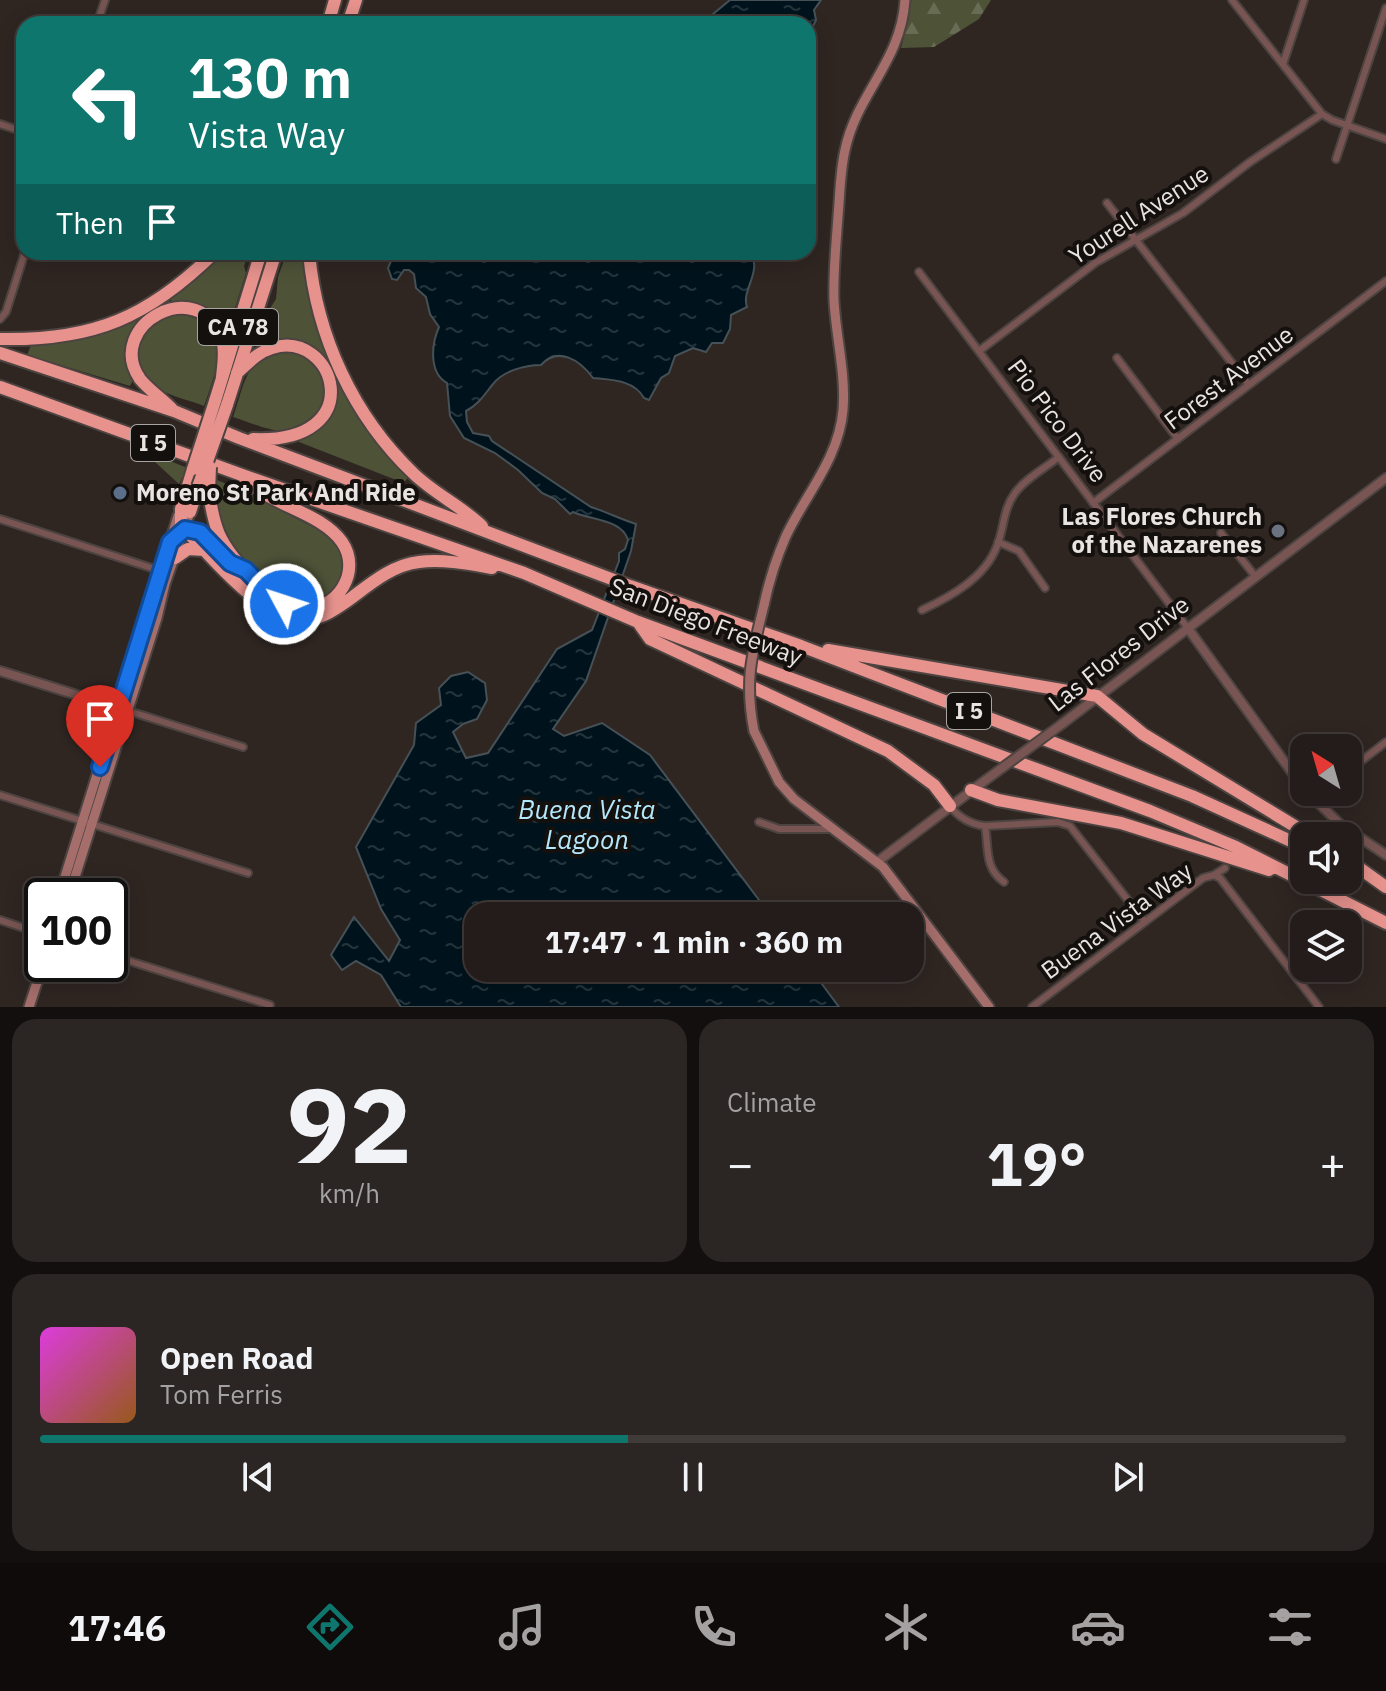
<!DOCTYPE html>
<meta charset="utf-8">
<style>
:root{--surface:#231c1a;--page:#2b2523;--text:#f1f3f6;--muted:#a3a1a2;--line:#403a39;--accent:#0f766e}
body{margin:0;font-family:"IBM Plex Sans",sans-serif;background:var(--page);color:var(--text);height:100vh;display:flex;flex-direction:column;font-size:30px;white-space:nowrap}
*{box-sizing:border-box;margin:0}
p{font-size:26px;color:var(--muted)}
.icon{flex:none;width:44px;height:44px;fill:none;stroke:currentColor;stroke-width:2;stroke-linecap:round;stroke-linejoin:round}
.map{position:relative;height:1007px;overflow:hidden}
.sheet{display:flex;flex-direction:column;gap:12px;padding:12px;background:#130f0e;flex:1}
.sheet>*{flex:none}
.top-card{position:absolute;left:16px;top:16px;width:800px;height:244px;border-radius:24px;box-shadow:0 4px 20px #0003,0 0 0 2px var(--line);background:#0f766e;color:#fff;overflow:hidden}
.needle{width:52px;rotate:323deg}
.tools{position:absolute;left:1290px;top:734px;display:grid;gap:16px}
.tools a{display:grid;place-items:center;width:72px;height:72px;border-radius:16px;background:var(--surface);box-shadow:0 4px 20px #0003,0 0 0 2px var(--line);font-size:40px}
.speed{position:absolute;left:24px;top:878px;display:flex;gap:16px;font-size:40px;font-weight:700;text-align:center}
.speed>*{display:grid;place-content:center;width:104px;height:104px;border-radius:50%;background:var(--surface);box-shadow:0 4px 20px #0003,0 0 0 2px var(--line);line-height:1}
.speed .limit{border:4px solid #111;border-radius:12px;background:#fff;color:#111}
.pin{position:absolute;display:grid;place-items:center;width:68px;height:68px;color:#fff;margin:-82px -34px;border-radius:50% 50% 50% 0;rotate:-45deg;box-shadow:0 0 8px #0007}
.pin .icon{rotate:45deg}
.me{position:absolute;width:88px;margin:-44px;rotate:310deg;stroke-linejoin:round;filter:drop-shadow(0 0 6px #0008)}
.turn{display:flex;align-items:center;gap:28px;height:168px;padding:0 40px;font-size:36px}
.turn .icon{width:104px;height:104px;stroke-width:2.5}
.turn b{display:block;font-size:56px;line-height:68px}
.then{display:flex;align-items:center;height:76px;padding:0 40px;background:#0003;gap:16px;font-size:30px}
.big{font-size:60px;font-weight:800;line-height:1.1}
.sheet .tile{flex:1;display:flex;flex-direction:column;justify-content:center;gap:12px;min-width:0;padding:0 28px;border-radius:24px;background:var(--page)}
.sheet .dial{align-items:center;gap:0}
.dial b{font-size:104px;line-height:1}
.song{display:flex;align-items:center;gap:24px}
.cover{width:96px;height:96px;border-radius:12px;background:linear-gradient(135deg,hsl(300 70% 55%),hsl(30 70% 35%))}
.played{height:8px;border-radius:4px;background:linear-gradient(90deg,var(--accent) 45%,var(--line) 45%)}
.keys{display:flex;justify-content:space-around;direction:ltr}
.heat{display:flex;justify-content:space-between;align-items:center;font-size:44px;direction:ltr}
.sheet .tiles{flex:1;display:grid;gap:12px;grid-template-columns:1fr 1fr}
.tile:last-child{grid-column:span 2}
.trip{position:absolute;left:464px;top:902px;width:460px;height:80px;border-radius:24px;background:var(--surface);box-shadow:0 4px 20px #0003,0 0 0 2px var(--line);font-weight:800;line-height:80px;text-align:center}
.menu{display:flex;height:128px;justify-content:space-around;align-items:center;background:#0e0b0a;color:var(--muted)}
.menu .icon{width:56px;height:56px}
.menu .selected{color:var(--accent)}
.menu b{font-size:36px;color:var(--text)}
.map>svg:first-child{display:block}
</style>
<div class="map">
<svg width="1386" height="1007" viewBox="0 0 1386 1007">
<defs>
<pattern id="forest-firs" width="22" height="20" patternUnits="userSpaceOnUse" patternTransform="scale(2)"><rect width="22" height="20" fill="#4e5338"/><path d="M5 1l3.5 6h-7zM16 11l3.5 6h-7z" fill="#686c54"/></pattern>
<pattern id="water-ripples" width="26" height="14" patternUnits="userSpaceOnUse" patternTransform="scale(2)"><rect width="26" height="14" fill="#00131c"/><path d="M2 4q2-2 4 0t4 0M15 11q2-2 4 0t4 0" fill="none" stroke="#25353d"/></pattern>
</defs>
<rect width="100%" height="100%" fill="#2f2622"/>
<path fill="#4e5338" d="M224,252H249L244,266L246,273L227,333L172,304L171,299L201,275Z
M287,252H304L321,334L319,335C339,390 369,434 409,476L404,483L299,442L301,438C330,425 332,411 334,382L288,341L258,344L269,310L276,299L278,277Z
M171,313C235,320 220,361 204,406C189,400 169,396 156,387C139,376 133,348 145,331C151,323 163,318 171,313Z
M134,319L138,324L134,378L130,386L27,355L31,345C67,342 102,336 134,319Z
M287,350C293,352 301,353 305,356C334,372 331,415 301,428C281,438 253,423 233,417C247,377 243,362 287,350Z
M160,457C208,476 255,494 299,520C309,525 322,531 330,538C344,552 346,573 334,588C303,627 250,573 232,546C222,532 218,511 217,494L182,478L179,484L155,462Z"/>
<path fill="url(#forest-firs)" d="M910,0H991L979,19L934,47L901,48L909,18Z"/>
<path fill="url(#water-ripples)" stroke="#465157" stroke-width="2" d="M730,0H821L814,10L816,20L808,36V24H701Z
M395,252H751C762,273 741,290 747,307L731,315L730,329L723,343H712L706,352L693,348L675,356L669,373L661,378L649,400L644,398C634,380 612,380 593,378C580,360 558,346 541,365C525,365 503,371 493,384C484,395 479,404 466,411L467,422L473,433L489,436L492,441L591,507C607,512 620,519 636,524L631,551L586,681L553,729L564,736L602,723L650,755L771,916H478V968H810L839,1007H401L381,975L356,961L342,970L331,955L354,917L389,961L400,940L381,909L356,847L414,745L416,723L441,705L439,688L451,676L468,672L485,683L487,700L477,719L463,724L453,732L466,758L488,753L557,649L592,630L619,561V553L625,549L628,540C622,519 590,520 573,512L570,514L555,499L542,493L518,470L495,453L464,438L450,416L447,383C429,373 431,345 439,327L430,314L426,297L416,288L414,274L409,270H404L397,280L392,279L388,268Z"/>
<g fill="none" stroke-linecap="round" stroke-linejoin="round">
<defs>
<path id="minor" d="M1232,0L1322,114L1332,120L1386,139
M97,24L105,0
M1283,64L1304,0
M0,124L24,132
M1336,159L1386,8
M1107,203L1249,385
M919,272L1187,627
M0,319L6,312L25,252
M979,351L1095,263L1183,213L1250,162L1322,114
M1117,358L1178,439
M1093,503L1386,281
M0,519L161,571
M1221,533L1255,576
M998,542L1019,551L1045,588
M922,610C950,597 985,578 997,546C1004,529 1003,509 1015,493C1025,479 1045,468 1059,457
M119,708L243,747
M1348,771L1386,742
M0,795L248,873
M950,806C959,818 970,824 985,826L1058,822L1070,826L1145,922
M759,822L779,829H831
M985,826C989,848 984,868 1004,882
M1214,875L1220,878L1319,1007
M0,920L42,934
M110,955L270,1005
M1032,1007L1203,878L1214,875L1225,868"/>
<path id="tertiary" d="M1187,627L1304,789
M0,671L119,708
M1062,724L1386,478
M1307,792L1341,825L1386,855
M877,862L987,779"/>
<path id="secondary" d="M764,605C769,581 776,559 786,536C806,494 839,458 843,410C846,374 836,337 834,301C833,273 836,245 838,216C840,194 840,172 845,150C857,93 901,62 905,0
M102,704L116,719
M754,731L779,782L794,799L883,867L989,1007
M59,896L178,516
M69,896L157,618L165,584L190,512
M29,1007L43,964"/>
<path id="motorway" d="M328,24L335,0
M348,24L356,0
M309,252C316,335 353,416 414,474C435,494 461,506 482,526
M0,339C94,341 149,317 215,252
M0,353L174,411L239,438L630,586L801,646L1192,796L1304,847
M237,373C248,363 258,352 272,348C335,328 372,444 253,439
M0,387L242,475L524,573L638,622L1150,811L1236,847L1386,923
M215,401L261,252
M227,405L276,252
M172,409C162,399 149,390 140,379C103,325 200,272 222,340C226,352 223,365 222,377
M193,469L181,509V525C209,554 257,615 300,619C320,621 334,610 350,599C370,584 392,565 419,562C443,559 469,564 492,568
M209,492C211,507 213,520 219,534C230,559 273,608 302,609C338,611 362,571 342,542C321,512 271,506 245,479
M190,512L198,487
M170,542L185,529L200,532L229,562
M175,558L188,549L204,550
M638,622L650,639L888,751L934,785L950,806
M828,650L1097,696L1143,734L1311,836
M971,790L998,800L1121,823L1269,870
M1348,860L1386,887"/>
</defs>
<use href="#minor" stroke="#4d4441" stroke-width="10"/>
<use href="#tertiary" stroke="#4d4441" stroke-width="12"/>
<use href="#secondary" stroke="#4d4441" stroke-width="13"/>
<use href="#motorway" stroke="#4d4441" stroke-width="16"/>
<use href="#minor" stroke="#785553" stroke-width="6"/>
<use href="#tertiary" stroke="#785553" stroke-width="8"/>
<use href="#secondary" stroke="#a56e6b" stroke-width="9"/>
<use href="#motorway" stroke="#e7928d" stroke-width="12"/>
<defs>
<path id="tertiary-bridge" d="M987,779L1062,724"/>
<path id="secondary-bridge" d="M754,731C744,680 752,654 764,605"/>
<path id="motorway-bridge" d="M193,469L215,401
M198,487L227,405
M209,492L210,467"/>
</defs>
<use href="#tertiary-bridge" stroke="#4d4441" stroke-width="12" stroke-linecap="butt"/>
<use href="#secondary-bridge" stroke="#4d4441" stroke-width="13" stroke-linecap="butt"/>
<use href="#motorway-bridge" stroke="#4d4441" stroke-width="16" stroke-linecap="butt"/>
<use href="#tertiary-bridge" stroke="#785553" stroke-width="8"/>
<use href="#secondary-bridge" stroke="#a56e6b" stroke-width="9"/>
<use href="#motorway-bridge" stroke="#e7928d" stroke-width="12"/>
</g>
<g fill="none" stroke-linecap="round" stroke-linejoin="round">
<defs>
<path id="route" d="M100,767L170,542L185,529L200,532L230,563L246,570L268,593L284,604"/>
</defs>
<use href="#route" stroke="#114b97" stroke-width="20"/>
<use href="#route" stroke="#1a73e8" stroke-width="14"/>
</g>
<circle fill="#5c6f8a" stroke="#14100e" stroke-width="3" cx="120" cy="493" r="8"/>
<circle fill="#6b7280" stroke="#14100e" stroke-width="3" cx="1278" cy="531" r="8"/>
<g text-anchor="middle" stroke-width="8" stroke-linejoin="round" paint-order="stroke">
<g fill="#14100e" stroke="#a9a4a2" stroke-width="2">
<rect x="198" y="309" width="80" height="36" rx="6"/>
<rect x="131" y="425" width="44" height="36" rx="6"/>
<rect x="947" y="693" width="44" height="36" rx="6"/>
</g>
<g font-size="22" font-weight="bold" fill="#e9e3e1">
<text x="238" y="335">CA 78</text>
<text x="153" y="451">I 5</text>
<text x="969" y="719">I 5</text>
</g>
<g font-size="24" fill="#e9e3e1" stroke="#14100e">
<text transform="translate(1139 215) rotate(-33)" y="8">Yourell Avenue</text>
<text transform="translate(1229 378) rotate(-37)" y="8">Forest Avenue</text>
<text transform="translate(1057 421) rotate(53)" y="8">Pio Pico Drive</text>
<text transform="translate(706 622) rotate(21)" y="8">San Diego Freeway</text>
<text transform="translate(1119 654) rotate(-38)" y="8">Las Flores Drive</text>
<text transform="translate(1117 921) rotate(-36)" y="8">Buena Vista Way</text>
</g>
<g font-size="24" font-weight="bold" fill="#e9e3e1" stroke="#14100e" text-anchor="start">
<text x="136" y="501">Moreno St Park And Ride</text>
<text x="1262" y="525" text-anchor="end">Las Flores Church<tspan x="1262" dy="28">of the Nazarenes</tspan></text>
</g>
<g font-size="26" font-style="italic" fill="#b3e7fb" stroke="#14100e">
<text x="587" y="819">Buena Vista<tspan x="587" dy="30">Lagoon</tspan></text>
</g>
</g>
</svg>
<div class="tools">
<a><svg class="needle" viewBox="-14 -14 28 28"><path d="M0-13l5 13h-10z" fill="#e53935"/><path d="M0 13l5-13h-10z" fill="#a3a1a2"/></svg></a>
<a><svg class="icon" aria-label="sound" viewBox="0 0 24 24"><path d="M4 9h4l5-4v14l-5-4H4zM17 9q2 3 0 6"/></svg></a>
<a><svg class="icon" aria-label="layers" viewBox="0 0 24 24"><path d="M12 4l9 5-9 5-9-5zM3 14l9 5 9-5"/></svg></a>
</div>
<div class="speed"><div class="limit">100</div></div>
<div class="pin" style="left:100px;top:767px;background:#d93025"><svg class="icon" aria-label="arrive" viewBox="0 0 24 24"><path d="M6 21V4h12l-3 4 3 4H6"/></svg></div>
<svg class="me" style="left:284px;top:604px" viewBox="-20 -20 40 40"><circle r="17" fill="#1a73e8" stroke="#fff" stroke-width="3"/><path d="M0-11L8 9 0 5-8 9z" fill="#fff"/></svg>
<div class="trip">17:47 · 1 min · 360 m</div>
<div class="top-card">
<div class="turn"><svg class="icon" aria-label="left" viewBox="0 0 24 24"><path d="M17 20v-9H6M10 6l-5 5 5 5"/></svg><div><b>130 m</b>Vista Way</div></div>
<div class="then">Then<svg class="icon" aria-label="arrive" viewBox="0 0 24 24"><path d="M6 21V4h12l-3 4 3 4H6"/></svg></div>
</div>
</div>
<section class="sheet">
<div class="tiles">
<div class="tile dial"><b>92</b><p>km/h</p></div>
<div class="tile"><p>Climate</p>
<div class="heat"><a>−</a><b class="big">19°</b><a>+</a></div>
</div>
<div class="tile">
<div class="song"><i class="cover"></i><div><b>Open Road</b><p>Tom Ferris</p></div></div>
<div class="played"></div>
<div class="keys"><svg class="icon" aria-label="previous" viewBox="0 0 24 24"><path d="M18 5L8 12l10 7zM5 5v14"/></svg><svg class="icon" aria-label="pause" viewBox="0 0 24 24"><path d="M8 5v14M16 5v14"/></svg><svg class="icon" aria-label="next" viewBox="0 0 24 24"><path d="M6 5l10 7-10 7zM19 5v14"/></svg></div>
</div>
</div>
</section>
<nav class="menu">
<b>17:46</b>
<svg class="icon selected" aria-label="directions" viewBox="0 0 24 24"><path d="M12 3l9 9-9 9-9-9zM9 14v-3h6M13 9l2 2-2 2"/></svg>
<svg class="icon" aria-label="music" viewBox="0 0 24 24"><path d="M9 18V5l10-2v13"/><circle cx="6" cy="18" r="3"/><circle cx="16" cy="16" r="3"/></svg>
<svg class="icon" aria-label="phone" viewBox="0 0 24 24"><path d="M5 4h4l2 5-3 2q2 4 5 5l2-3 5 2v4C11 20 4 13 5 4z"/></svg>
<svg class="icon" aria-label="climate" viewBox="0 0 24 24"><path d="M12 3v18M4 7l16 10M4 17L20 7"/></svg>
<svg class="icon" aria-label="car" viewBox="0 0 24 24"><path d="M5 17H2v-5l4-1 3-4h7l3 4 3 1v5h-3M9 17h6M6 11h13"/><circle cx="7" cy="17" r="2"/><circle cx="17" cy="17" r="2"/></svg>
<svg class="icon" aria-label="filters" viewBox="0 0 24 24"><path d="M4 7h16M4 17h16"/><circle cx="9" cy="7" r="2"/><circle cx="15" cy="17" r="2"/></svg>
</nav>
